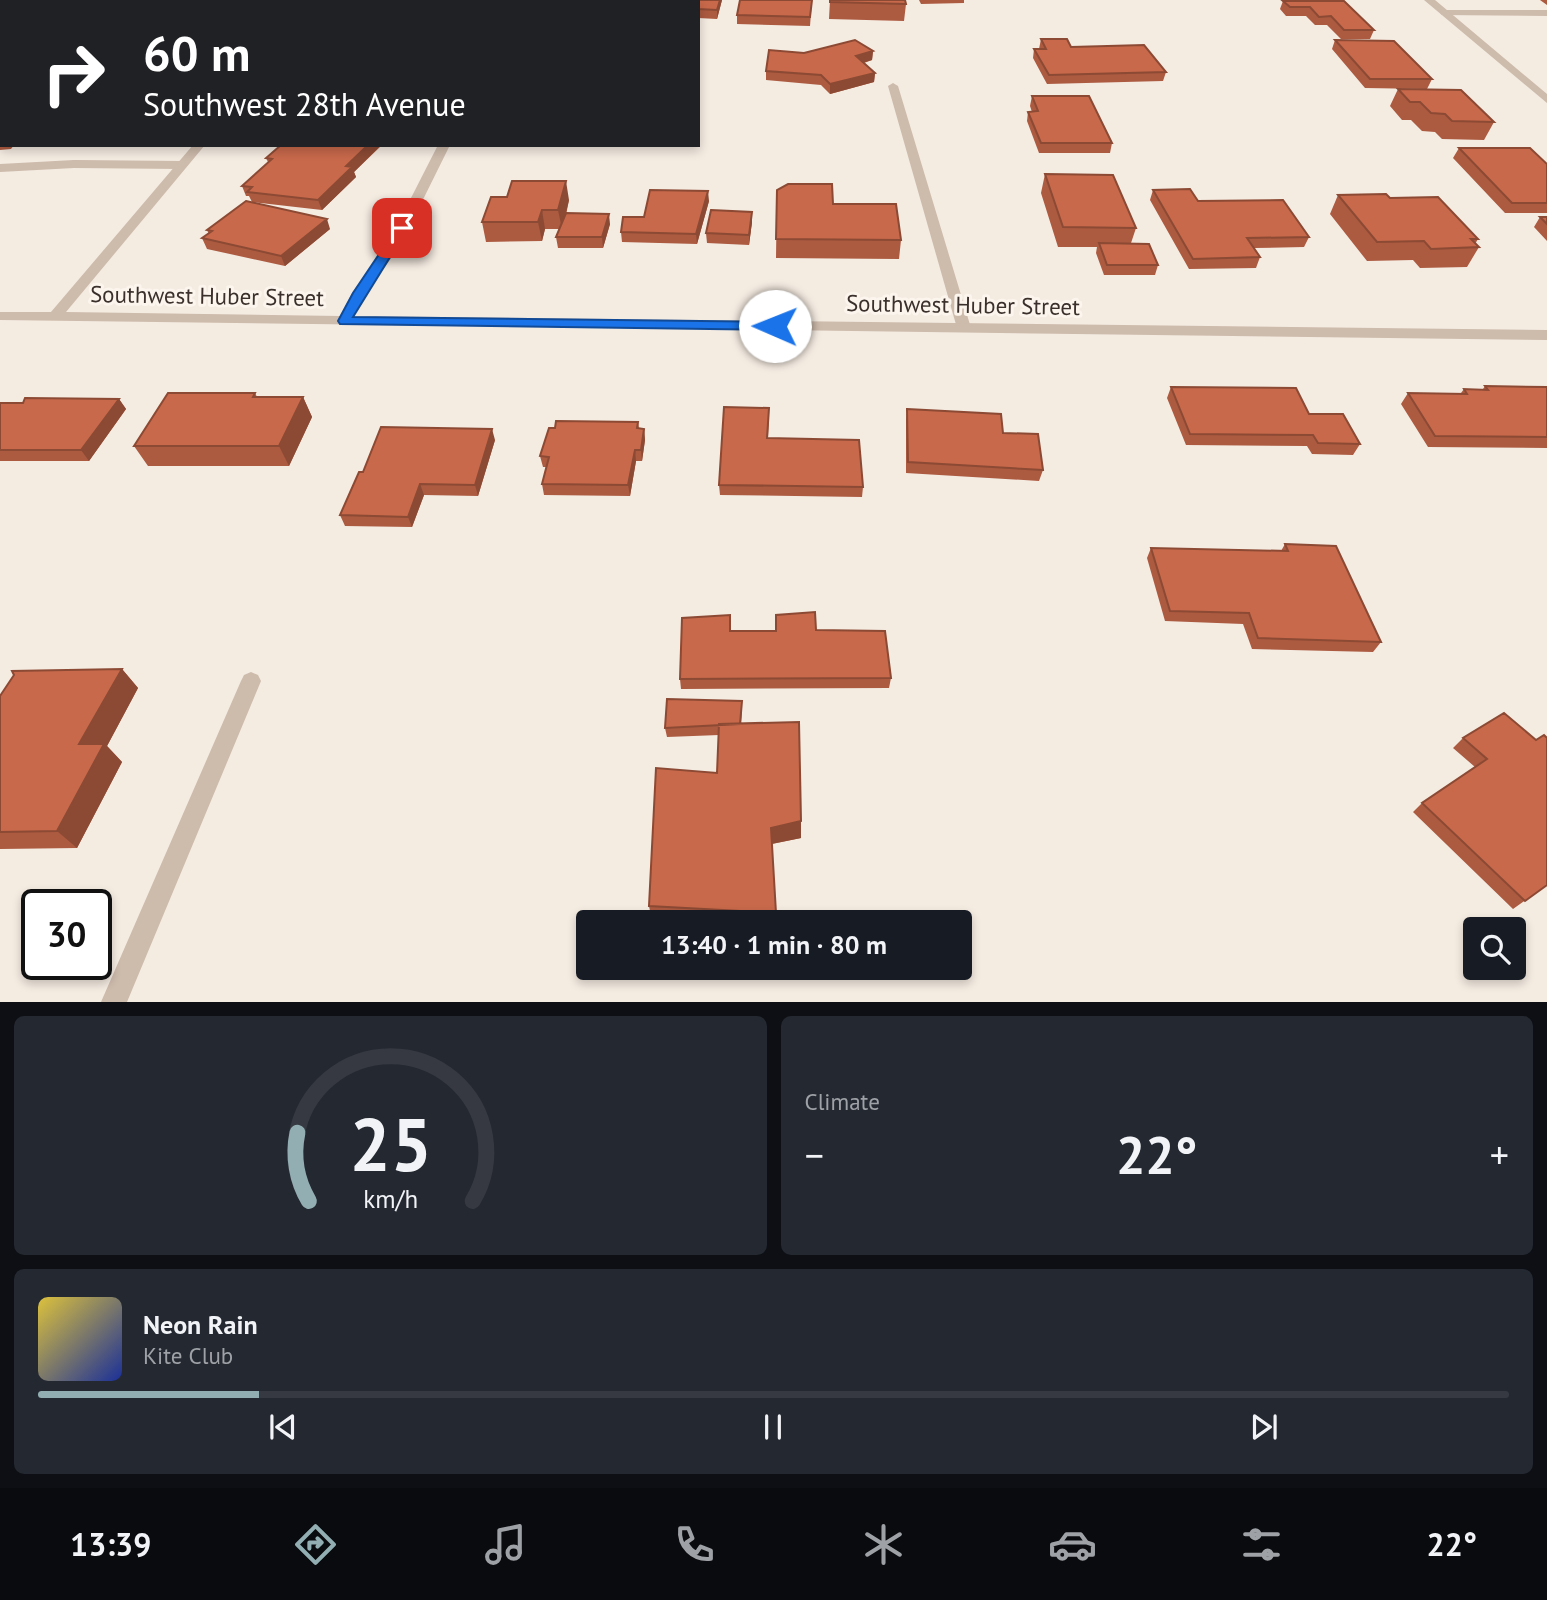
<!DOCTYPE html>
<meta charset="utf-8">
<style>
:root{--surface:#171b24;--page:#242831;--text:#f1f3f6;--muted:#9ea1a6;--line:#363941;--accent:#92aeb2}
body{margin:0;font-family:"PT Sans",sans-serif;background:var(--page);color:var(--text);height:100vh;display:flex;flex-direction:column;font-size:26px;white-space:nowrap}
*{box-sizing:border-box;margin:0}
p{font-size:23px;color:var(--muted)}
.icon{flex:none;width:38px;height:38px;fill:none;stroke:currentColor;stroke-width:2;stroke-linecap:round;stroke-linejoin:round}
.map{position:relative;height:1002px;overflow:hidden}
.sheet{display:flex;flex-direction:column;gap:14px;padding:14px;background:#0d0f14;flex:1}
.sheet>*{flex:none}
.hud{position:absolute;left:0px;top:0px;width:700px;height:147px;box-shadow:0 4px 10px #0003;background:#202124;color:#fff;overflow:hidden}
.fabs{position:absolute;left:1463px;top:917px;display:grid;gap:14px}
.fabs a{display:grid;place-items:center;width:63px;height:63px;border-radius:7px;background:var(--surface);box-shadow:0 4px 10px #0003;font-size:35px}
.speed{position:absolute;left:21px;top:889px;display:flex;gap:14px;font-size:35px;font-weight:700;text-align:center}
.speed>*{display:grid;place-content:center;width:91px;height:91px;border-radius:50%;background:var(--surface);box-shadow:0 4px 10px #0003;line-height:1}
.speed .limit{border:4px solid #111;border-radius:10px;background:#fff;color:#111}
.pin{position:absolute;display:grid;place-items:center;width:60px;height:60px;color:#fff;margin:-30px;border-radius:14px;box-shadow:0 4px 10px #0006}
.me{position:absolute;width:77px;margin:-38px;rotate:271deg;stroke-linejoin:round;filter:drop-shadow(0 0 5px #0008)}
.turn{display:flex;align-items:center;gap:24px;height:147px;padding:0 28px;font-size:32px}
.turn .icon{width:91px;height:91px;stroke-width:2.5}
.turn b{display:block;font-size:49px;line-height:60px}
.big{font-size:52px;font-weight:700;line-height:1.1}
.sheet .tile{flex:1;display:flex;flex-direction:column;justify-content:center;gap:10px;min-width:0;padding:0 24px;border-radius:10px;background:var(--page)}
.sheet .dial{align-items:center;gap:0}
.dial svg{height:182px;overflow:visible;fill:none;stroke:var(--line);stroke-width:7;stroke-linecap:round;text-anchor:middle}
.dial text{fill:var(--text);stroke:none}
.song{display:flex;align-items:center;gap:21px}
.cover{width:84px;height:84px;border-radius:10px;background:linear-gradient(135deg,hsl(50 70% 55%),hsl(230 70% 35%))}
.played{height:7px;border-radius:4px;background:linear-gradient(90deg,var(--accent) 15%,var(--line) 15%)}
.keys{display:flex;justify-content:space-around;direction:ltr}
.heat{display:flex;justify-content:space-between;align-items:center;font-size:38px;direction:ltr}
.sheet .tiles{flex:1;display:grid;gap:14px;grid-template-columns:1fr 1fr}
.tile:last-child{grid-column:span 2}
.trip{position:absolute;left:576px;top:910px;width:396px;height:70px;border-radius:7px;background:var(--surface);box-shadow:0 4px 10px #0003;font-weight:700;line-height:70px;text-align:center}
.tabs{display:flex;height:112px;justify-content:space-around;align-items:center;background:#090b0e;color:var(--muted)}
.tabs .icon{width:49px;height:49px}
.tabs .current{color:var(--accent)}
.tabs b{font-size:32px;color:var(--text)}
.map>svg:first-child{display:block}
</style>
<div class="map">
<svg width="1547" height="1002" viewBox="0 0 1547 1002">
<rect width="100%" height="100%" fill="#f4ebe1"/>
<g fill="none" stroke-linecap="round" stroke-linejoin="round">
<path fill="#cdbbac" fill-rule="evenodd" d="M1445,10H1547V16L1442,15L1440,13Z
M2,31V37L0,38V32Z
M893,83L898,86L971,328L969,331L964,332L957,328L888,86Z
M74,160L182,161L188,165L182,169L74,168L0,172V164Z"/>
<path fill="#cdbbac" fill-rule="evenodd" d="M369,0H380L368,2Z
M1424,0H1435L1547,94V103Z
M193,145H205L66,312L340,316L352,293L387,245L438,145H450L400,246L366,293L354,316L1547,330V340L0,320V312H51Z
M251,672L258,675L261,681L127,1002H101L241,681L244,675Z"/>
</g>
<path fill="#ac5a40" d="M272,0H316L312,2H278Z
M546,0H628L627,2H547Z
M722,0L717,19L698,18V2Z
M812,0L810,26L737,24V15Z
M830,0L906,4L904,21L829,19Z
M919,0H964V3L921,4Z
M1540,0H1547V5Z
M1283,1H1344L1374,30L1370,39H1341L1327,25H1315L1306,16H1286L1280,9Z
M1041,39L1166,72L1163,81L1047,84L1033,58L1034,49H1039Z
M1335,40L1432,79L1427,89L1365,88L1332,49Z
M873,51L872,60L864,63L875,73L874,82L830,94L821,85L766,80V71Z
M1398,89L1494,122L1484,140L1442,139L1435,132L1422,131L1411,120H1402L1390,106Z
M0,94H2V145H14L11,149L0,150Z
M1032,96L1112,143L1110,153H1039L1027,121L1028,112H1032L1030,106Z
M101,145H133L131,147H101Z
M281,145H381V146L354,172L356,177L322,210L252,202L249,196H246L242,186L268,162L266,158Z
M1459,148L1547,164V213H1505L1453,158Z
M1045,174L1136,228L1131,243L1158,265L1155,275H1104L1096,253L1097,247H1058L1041,193Z
M777,190L833,204L901,240L899,259L776,258Z
M1153,190L1198,201L1309,237L1304,247L1254,248L1260,257L1256,268L1189,269L1150,200Z
M1338,195L1390,198L1478,239L1475,244L1479,247L1467,267L1420,268L1413,260L1367,261L1330,214Z
M569,200L566,215L610,224L603,248H558L556,237L560,229H545L542,241L486,242L482,222Z
M709,201L697,244L622,242L621,232Z
M752,212V222L749,245L707,243L706,233Z
M1540,217H1547V241L1534,227Z
M330,229L285,266L207,249L202,238L209,234L207,230Z
M1485,386L1547,387V448L1428,447L1401,404L1408,393H1461L1464,389H1483Z
M1171,387L1309,414L1360,444L1353,455L1312,454L1307,446L1186,445L1167,398Z
M255,393L257,397H303L312,417L289,466H148L134,446Z
M119,399L126,409L89,461H0V403H23Z
M907,409L1003,433L1043,470L1039,481L906,473V420Z
M769,418L768,438L863,487L862,497L720,495L719,485Z
M638,422L639,428L644,429L645,440L642,461H636L630,496L544,495L542,484L546,467H543L540,456Z
M495,440L478,496L424,495L412,527L345,526L340,515L363,472Z
M1285,544L1381,642L1373,652L1252,649L1243,624L1165,621L1147,558L1151,548L1281,551Z
M816,630L891,678L889,688L681,689L680,679L731,631Z
M122,669L138,688L107,746L122,762L77,848L0,849V696Z
M742,711L741,724L801,821V838L772,844L776,922H675L652,921L649,906L717,773L719,735L667,737L665,728Z
M1463,738L1536,740L1547,885L1513,909L1413,812L1422,803L1475,767L1453,748Z"/>
<path fill="#8c4a34" d="M298,0H316L312,2H298Z
M469,0H517L503,2H470Z
M720,0H722L717,19V10Z
M0,6H2V16H0Z
M873,51L872,60L855,65L856,56Z
M0,71H2V81H0Z
M875,73L874,82L830,94V84Z
M368,145H381L354,172L356,177L322,210L318,200L346,166Z
M566,181L569,200L562,229L558,210Z
M708,191L709,201L697,244L696,234Z
M542,210L545,229L542,241L538,222Z
M752,212V222L749,245V235Z
M609,214L610,224L603,248L602,237Z
M327,219L330,229L285,266L281,256Z
M303,397L312,417L289,466L279,446Z
M119,399L126,409L89,461L81,450Z
M492,429L495,440L478,496L475,485Z
M644,429L645,440L642,461L641,450Z
M635,450L636,461L630,496L628,485Z
M420,484L424,495L412,527L408,517Z
M122,669L138,688L107,746L122,762L77,848L57,831L79,744Z
M801,821V838L771,844V828Z"/>
<path fill="#c8694b" stroke="#8c4a34" stroke-width="2" d="M0,0H51V2H2V6H0Z
M408,0H460V2H406Z
M561,0H620L618,2H585Z
M646,0H720L717,10L698,9V2H646Z
M740,0H812L810,17L737,15Z
M830,0H905L906,4L830,2Z
M1283,1H1344L1374,30H1344L1331,16L1319,17L1310,7H1290Z
M1041,39H1067L1071,47L1144,45L1166,72L1049,75L1034,49H1046Z
M855,40L873,51L856,56L875,73L830,84L821,75L766,71L769,50L804,53Z
M1335,40L1394,41L1432,79H1370Z
M2,48V71H0V50Z
M1398,89L1461,90L1494,122L1452,121L1445,114L1431,113L1420,102H1410Z
M0,94H2V128L0,130Z
M1032,96H1089L1112,143H1041L1028,112L1038,111Z
M281,145H368L346,166L352,167L318,200L247,192L252,187L242,186L272,159L266,158Z
M1459,148H1530L1547,164V203H1512Z
M1045,174L1113,175L1136,228L1063,227Z
M512,181H566L558,210H542L538,222H482L491,197H507Z
M788,184H832L833,204H896L901,240L776,239L777,190Z
M1190,189L1198,201L1283,200L1309,237L1247,238L1260,257L1193,259L1153,190Z
M650,190L708,191L696,234L621,232L623,217H644Z
M1386,194L1390,198L1438,197L1478,239H1471L1479,247L1431,249L1424,241L1377,242L1338,195Z
M246,201L327,219L281,256L202,238L212,231L207,230Z
M711,210L752,212L749,235L706,233Z
M566,213L609,214L602,237H556Z
M1540,217H1547V224Z
M1099,243L1149,244L1158,265H1107Z
M1485,386L1547,387V437L1435,436L1408,393L1467,394L1464,389L1488,390Z
M1171,387L1296,388L1309,414H1343L1360,444L1318,443L1313,435L1190,434Z
M168,393H255L253,397H303L279,446H134Z
M25,398L119,399L81,450H0V403H23Z
M724,407L769,408L767,438L859,440L863,487L719,485Z
M907,409L1001,414L1003,433L1038,434L1043,470L908,462Z
M556,421L638,422L637,428L644,429L641,450H635L628,485L542,484L549,457L540,456L549,428H555Z
M381,427L492,429L475,485L420,484L408,517L340,515L359,472H363Z
M1285,544L1336,546L1381,642L1258,638L1249,613L1170,611L1151,548L1288,551Z
M815,612L816,630L885,631L891,678L680,679L682,618L730,615V631H776V615Z
M122,669L79,744H104L57,831L0,832V696L14,675L12,671Z
M667,699L742,701L740,724L665,728Z
M1504,713L1536,740L1544,735L1547,738V885L1525,901L1422,803L1487,759L1463,738Z
M799,722L801,821L771,828L776,913L649,906L656,768L717,773L719,724Z"/>
<path fill="#1a73e8" stroke="#114b97" stroke-width="2" d="M398,226L408,228L353,317L775,322L782,326L775,330L340,324L338,321L353,293Z"/>
<g text-anchor="middle" stroke-width="6" stroke-linejoin="round" paint-order="stroke">
<g font-size="23" fill="#3b302b" stroke="#fbf5ee">
<text transform="translate(207 296) rotate(1)" y="8">Southwest Huber Street</text>
<text transform="translate(963 305) rotate(1)" y="8">Southwest Huber Street</text>
</g>
</g>
</svg>
<div class="fabs">
<a><svg class="icon" aria-label="search" viewBox="0 0 24 24"><circle cx="10" cy="10" r="6"/><path d="M15 15l6 6"/></svg></a>
</div>
<div class="speed"><div class="limit">30</div></div>
<div class="pin" style="left:402px;top:228px;background:#d93025"><svg class="icon" aria-label="arrive" viewBox="0 0 24 24"><path d="M6 21V4h12l-3 4 3 4H6"/></svg></div>
<svg class="me" style="left:775px;top:326px" viewBox="-20 -20 40 40"><circle r="19" fill="#fff"/><path d="M0-13L10 11 0 6-10 11z" fill="#1a73e8"/></svg>
<div class="trip">13:40 · 1 min · 80 m</div>
<div class="hud">
<div class="turn"><svg class="icon" aria-label="right" viewBox="0 0 24 24"><path d="M7 20v-9h11M14 6l5 5-5 5"/></svg><div><b>60 m</b>Southwest 28th Avenue</div></div>
</div>
</div>
<section class="sheet">
<div class="tiles">
<div class="tile dial"><svg viewBox="0 0 100 80">
<path d="M14 69A42 42 0 1 1 86 69"/>
<path d="M14 69A42 42 0 0 1 9 39" stroke="#92aeb2"/>
<text x="50" y="56" font-size="32" font-weight="700">25</text>
<text x="50" y="72" font-size="11">km/h</text>
</svg></div>
<div class="tile"><p>Climate</p>
<div class="heat"><a>−</a><b class="big">22°</b><a>+</a></div>
</div>
<div class="tile">
<div class="song"><i class="cover"></i><div><b>Neon Rain</b><p>Kite Club</p></div></div>
<div class="played"></div>
<div class="keys"><svg class="icon" aria-label="previous" viewBox="0 0 24 24"><path d="M18 5L8 12l10 7zM5 5v14"/></svg><svg class="icon" aria-label="pause" viewBox="0 0 24 24"><path d="M8 5v14M16 5v14"/></svg><svg class="icon" aria-label="next" viewBox="0 0 24 24"><path d="M6 5l10 7-10 7zM19 5v14"/></svg></div>
</div>
</div>
</section>
<nav class="tabs">
<b>13:39</b>
<svg class="icon current" aria-label="directions" viewBox="0 0 24 24"><path d="M12 3l9 9-9 9-9-9zM9 14v-3h6M13 9l2 2-2 2"/></svg>
<svg class="icon" aria-label="music" viewBox="0 0 24 24"><path d="M9 18V5l10-2v13"/><circle cx="6" cy="18" r="3"/><circle cx="16" cy="16" r="3"/></svg>
<svg class="icon" aria-label="phone" viewBox="0 0 24 24"><path d="M5 4h4l2 5-3 2q2 4 5 5l2-3 5 2v4C11 20 4 13 5 4z"/></svg>
<svg class="icon" aria-label="climate" viewBox="0 0 24 24"><path d="M12 3v18M4 7l16 10M4 17L20 7"/></svg>
<svg class="icon" aria-label="car" viewBox="0 0 24 24"><path d="M5 17H2v-5l4-1 3-4h7l3 4 3 1v5h-3M9 17h6M6 11h13"/><circle cx="7" cy="17" r="2"/><circle cx="17" cy="17" r="2"/></svg>
<svg class="icon" aria-label="filters" viewBox="0 0 24 24"><path d="M4 7h16M4 17h16"/><circle cx="9" cy="7" r="2"/><circle cx="15" cy="17" r="2"/></svg>
<b>22°</b>
</nav>
